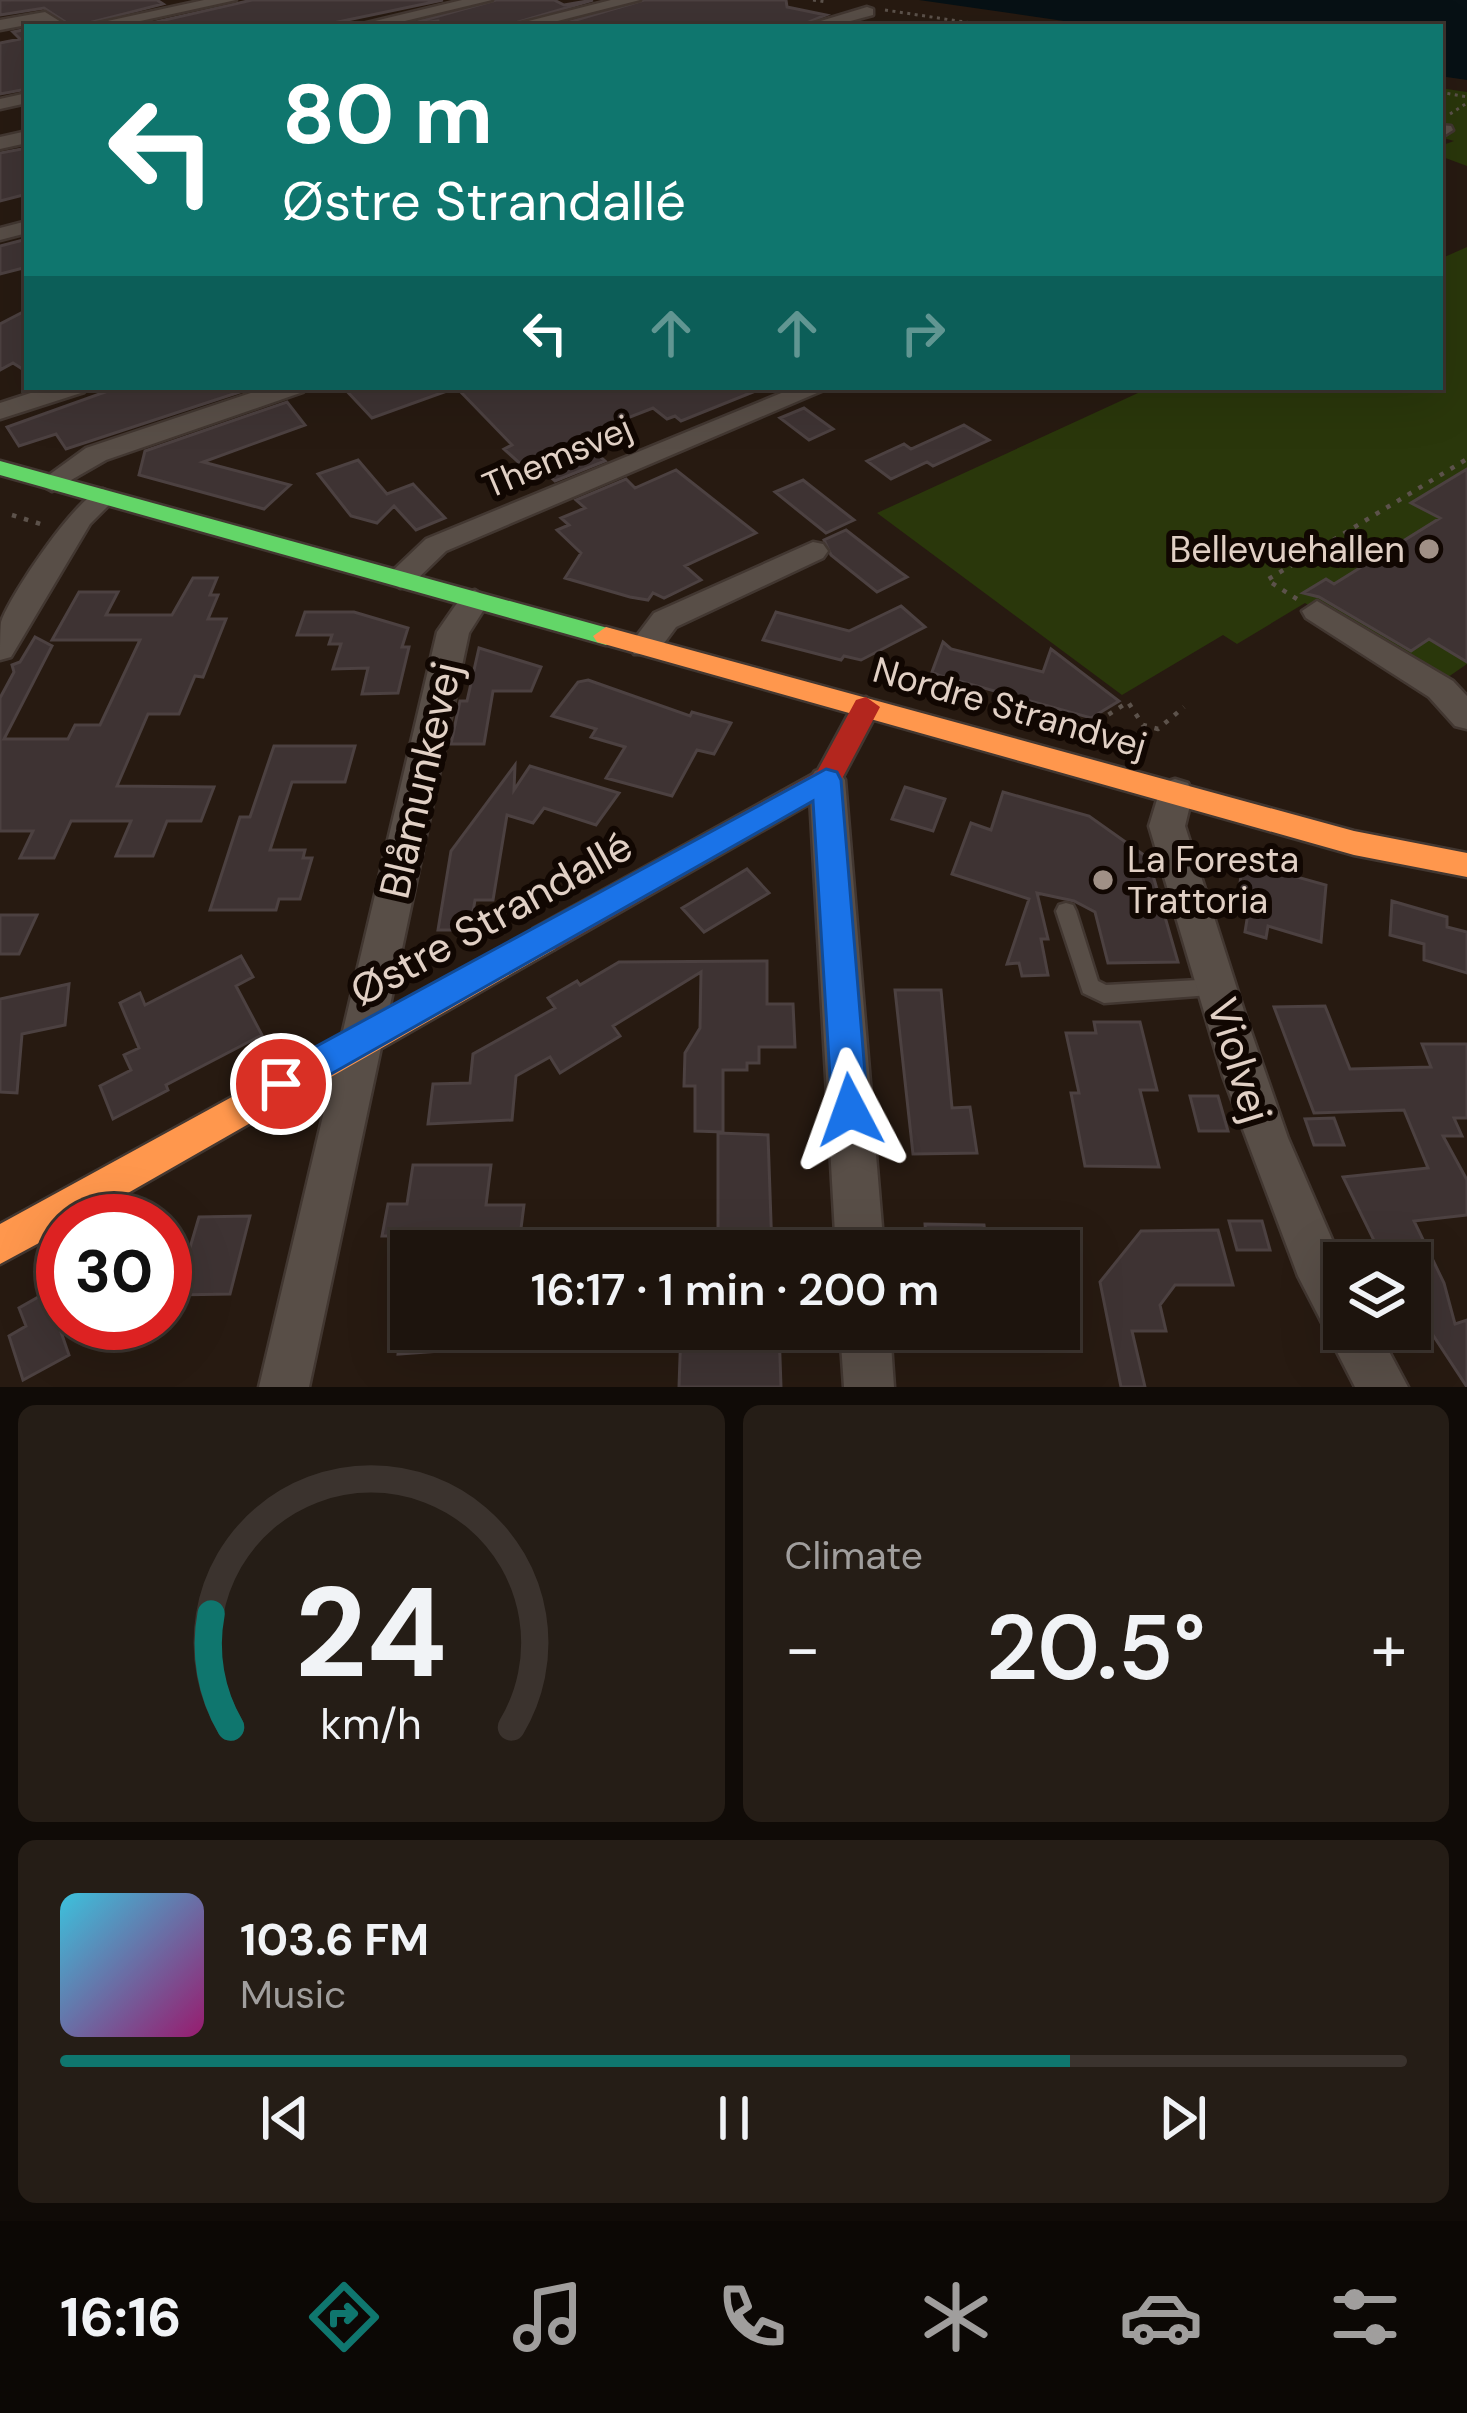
<!DOCTYPE html>
<meta charset="utf-8">
<style>
:root{--surface:#1d140d;--page:#251d16;--text:#f1f3f6;--muted:#a09e9d;--line:#3b332e;--accent:#0f766e}
body{margin:0;font-family:"DM Sans",sans-serif;background:var(--page);color:var(--text);height:100vh;display:flex;flex-direction:column;font-size:45px;white-space:nowrap}
*{box-sizing:border-box;margin:0}
p{font-size:39px;color:var(--muted)}
.icon{flex:none;width:66px;height:66px;fill:none;stroke:currentColor;stroke-width:2;stroke-linecap:round;stroke-linejoin:round}
.map{position:relative;height:1387px;overflow:hidden}
.sheet{display:flex;flex-direction:column;gap:18px;padding:18px;background:#100b07;flex:1}
.sheet>*{flex:none}
.banner{position:absolute;left:24px;top:24px;width:1419px;height:366px;border-radius:0px;box-shadow:0 12px 48px #0002,0 0 0 3px var(--line);background:#0f766e;color:#fff;overflow:hidden}
.fabs{position:absolute;left:1323px;top:1242px;display:grid;gap:24px}
.fabs a{display:grid;place-items:center;width:108px;height:108px;border-radius:0px;background:var(--surface);box-shadow:0 12px 48px #0002,0 0 0 3px var(--line);font-size:60px}
.speed{position:absolute;left:36px;top:1194px;display:flex;gap:24px;font-size:60px;font-weight:700;text-align:center}
.speed>*{display:grid;place-content:center;width:156px;height:156px;border-radius:50%;background:var(--surface);box-shadow:0 12px 48px #0002,0 0 0 3px var(--line);line-height:1}
.speed .limit{border:18px solid #d22;background:#fff;color:#111}
.pin{position:absolute;display:grid;place-items:center;width:102px;height:102px;color:#fff;margin:-51px;border:6px solid #fff;border-radius:50%;box-shadow:0 3px 12px #0007}
.me{position:absolute;width:132px;margin:-66px;rotate:356deg;stroke-linejoin:round;filter:drop-shadow(0 0 9px #0008)}
.turn{display:flex;align-items:center;gap:42px;height:252px;padding:0 60px;font-size:54px}
.turn .icon{width:156px;height:156px;stroke-width:2.5}
.turn b{display:block;font-size:84px;line-height:102px}
.lanes{display:flex;align-items:center;height:114px;padding:0 60px;background:#0003;justify-content:center;gap:60px;direction:ltr}
.lanes .off{opacity:.35}
.big{font-size:90px;font-weight:600;line-height:1.1}
.sheet .widget{flex:1;display:flex;flex-direction:column;justify-content:center;gap:18px;min-width:0;padding:0 42px;border-radius:18px;background:var(--page)}
.sheet .dial{align-items:center;gap:0}
.dial svg{height:312px;overflow:visible;fill:none;stroke:var(--line);stroke-width:7;stroke-linecap:round;text-anchor:middle}
.dial text{fill:var(--text);stroke:none}
.song{display:flex;align-items:center;gap:36px}
.cover{width:144px;height:144px;border-radius:18px;background:linear-gradient(135deg,hsl(190 70% 55%),hsl(320 70% 35%))}
.played{height:12px;border-radius:6px;background:linear-gradient(90deg,var(--accent) 75%,var(--line) 75%)}
.keys{display:flex;justify-content:space-around;direction:ltr}
.heat{display:flex;justify-content:space-between;align-items:center;font-size:66px;direction:ltr}
.sheet .tiles{flex:1;display:grid;gap:18px;grid-template-columns:1fr 1fr}
.widget:last-child{grid-column:span 2}
.trip{position:absolute;left:390px;top:1230px;width:690px;height:120px;border-radius:0px;background:var(--surface);box-shadow:0 12px 48px #0002,0 0 0 3px var(--line);font-weight:600;line-height:120px;text-align:center}
.menu{display:flex;height:192px;justify-content:space-around;align-items:center;background:#0c0805;color:var(--muted)}
.menu .icon{width:84px;height:84px}
.menu .on{color:var(--accent)}
.menu b{font-size:54px;color:var(--text)}
.map>svg:first-child{display:block}
</style>
<div class="map">
<svg width="1467" height="1387" viewBox="0 0 1467 1387">
<rect width="100%" height="100%" fill="#271a11"/>
<path fill="#2a370b" d="M1440,88L1467,92V166L1440,156V146L1454,141L1440,137Z
M1467,247V664L1438,684L1305,603L1237,644L1223,635L1122,695L877,513L1151,387H1440V259Z"/>
<path fill="#071115" d="M919,0H1467V80L1440,76V27H1105Z"/>
<path fill="#3e3333" stroke="#4c4141" stroke-width="3" d="M0,0H157L163,4L73,27L44,8L0,15Z
M252,0H443L314,27H134Z
M496,0H554L564,5L593,0L501,27H439L438,21L406,25Z
M644,0H786L787,7L826,15L797,27H552Z
M27,29V89L0,94V43L20,39L13,32Z
M27,148V194L0,201V153Z
M27,239V267L0,274V246Z
M27,310V372L13,363L0,370V324Z
M119,387H255L66,449L56,434L19,446L7,427Z
M343,387H450V390L372,418Z
M456,387H763V388L681,421L675,416L667,419L653,408L599,429L606,436L586,444L605,461L555,481L546,473L535,477L504,449L512,445Z
M287,402L305,425L203,462L290,485L264,509L139,475L145,451Z
M804,408L833,429L809,440L780,418Z
M964,425L989,440L933,466L927,462L891,479L867,461L904,444L911,449Z
M358,460L387,494L413,484L445,518L416,530L394,506L377,523L351,516L318,474Z
M1467,469V662L1429,639L1411,651L1319,597L1303,593L1326,579L1334,584L1440,518L1411,503Z
M676,470L756,533L685,566L701,580L664,598L653,593L648,600L630,597L565,578L581,553L557,530L569,525L561,518L585,508L576,500L626,479L635,488Z
M803,480L854,520L826,533L775,492Z
M846,530L900,572L907,577L877,592L831,555L824,540Z
M193,578H217L210,595H218L208,619H226L203,677L195,676L179,714H148L117,786L214,787L201,821H167L153,856H116L131,821H71L54,858H20L33,831H0V698L14,672L12,665L20,662L35,637L52,646L4,739H68L75,725H100L140,640H52L79,592H118L106,615H172Z
M901,606L925,627L861,660L844,656L841,660L763,640L776,612L849,631Z
M305,612H354L408,628L402,647H409L398,693L362,694L368,668L333,669L341,644H329L332,635H297Z
M943,642L951,649L1043,672L1051,649L1119,701L1091,718L941,676L932,672Z
M479,648L541,667L531,691H493L484,744H451L460,701H467Z
M588,680L690,716L692,712L731,723L714,754L697,750L672,796L606,778L625,747L591,737L596,729L552,716L578,682Z
M274,746H355L345,782H292L270,850H305L303,858H312L300,899H279L276,910H210L240,817H250Z
M515,765L514,790L530,766L619,793L596,825L544,808L533,823L507,815L493,900H475L470,930H438L451,851Z
M905,787L945,799L933,831L892,819Z
M1003,792L1089,816L1148,858L1178,962L1108,963L1095,912L1074,901L1037,893L1048,939H1041L1048,975L1022,976L1019,963L1007,964L1029,899L952,874L971,823L991,830Z
M1243,862L1326,885L1321,942L1268,926L1266,938L1245,932L1250,901L1238,897Z
M747,869L769,893L704,932L682,908Z
M1392,901L1447,917V927L1467,932V973L1424,960V944L1390,935Z
M0,915H37L19,954H0Z
M241,956L253,977L236,986L262,1035L166,1085L168,1090L113,1119L100,1086L131,1070L124,1055L139,1048L120,1003L140,993L145,1005Z
M767,961V1004H793L795,1047H759V1063H747V1070H723V1132L695,1131V1086H684L685,1053L700,1028L701,972L613,1026L620,1036L560,1073L550,1057L516,1076L512,1120L428,1124L433,1084L470,1083L473,1054L555,1008L548,998L577,981L580,985L619,962Z
M69,984L65,1025L22,1034L17,1093L0,1092V999Z
M895,990H941L952,1108L970,1107L977,1153L913,1154Z
M1325,1006L1350,1069L1431,1067L1422,1044H1467V1118H1454L1462,1136H1443L1467,1180V1215L1414,1221L1444,1283L1455,1324L1467,1320V1387L1410,1300V1263H1385L1343,1177L1428,1168L1404,1110L1314,1113L1274,1007Z
M1094,1022H1140L1157,1090H1140L1159,1167L1085,1166L1071,1093H1079L1066,1033H1096Z
M1190,1096H1218L1228,1131H1199Z
M1334,1118L1344,1145H1314L1305,1119Z
M718,1133L768,1135L772,1251H718Z
M413,1165H491L486,1205H524L520,1236H486L484,1251H401L404,1236H382L388,1204H407Z
M250,1216L230,1294L176,1295L199,1217Z
M1229,1221H1262L1270,1250H1237Z
M925,1224L984,1225L987,1251H927Z
M1218,1230L1233,1285H1175L1160,1305L1166,1331H1132L1145,1387H1121L1100,1282L1141,1231Z
M63,1283L60,1329L69,1355L23,1380L9,1336L26,1326L19,1308Z
M401,1329H495V1347L398,1354Z
M681,1329H779L781,1387H679Z"/>
<g fill="none" stroke-linecap="round" stroke-linejoin="round">
<defs>
<path id="lane" d="M1066,903L1073,905L1076,911L1098,981L1106,985L1217,979L1224,982L1227,988L1224,994L1104,1003L1083,993L1056,911L1059,905Z"/>
<path id="street" d="M204,0H236L113,27H80Z
M462,0H492L380,27H350Z
M611,0H640L534,27H505Z
M867,7L873,9V15L828,27H801Z
M45,12L69,27L42,22L0,30V20Z
M27,93V103L0,109V99Z
M1440,125L1451,126L1453,130L1440,138Z
M27,131V143L0,149V137Z
M27,221V233L0,240V228Z
M49,387H88L84,392L0,419V403Z
M269,387H307L303,392L106,460L52,491L38,483L86,448Z
M796,387H831L446,551L411,585L400,588L385,578L426,539Z
M103,489L117,497L90,524L11,657L0,660C0,649 0,632 1,622C10,595 77,495 103,489Z
M813,542L823,544L828,551L823,558L676,627L656,654H634L629,646L654,613Z
M475,590L490,600L469,633L309,1387H259L437,632L464,593Z
M1317,601L1453,681L1467,696V729L1455,726L1429,697L1306,618L1302,611Z
M827,767L839,771L845,780L884,1251H836L809,780L815,771Z
M1175,779L1188,783L1193,793L1185,826L1245,1014L1288,1138L1344,1267V1329H1377L1408,1387H1355L1298,1276L1223,1076L1149,826L1162,783Z
M840,1329H890L894,1387H844Z"/>
<path id="fast" d="M0,461L615,630L619,636L606,645L0,475Z"/>
<path id="slow" d="M606,627L1354,831L1467,853V877L1354,855L597,642L593,636Z
M544,926L555,929L560,939L555,949L79,1221H63V1230L0,1264V1224Z"/>
<path id="jam" d="M866,697L880,707L837,788L555,949L544,952L533,949L528,939L533,929L817,772L856,700Z"/>
</defs>
<use href="#lane" stroke="#423731" stroke-width="5"/>
<use href="#street" stroke="#423731" stroke-width="5"/>
<use href="#fast" stroke="#423731" stroke-width="5"/>
<use href="#slow" stroke="#423731" stroke-width="5"/>
<use href="#jam" stroke="#423731" stroke-width="5"/>
<path stroke="#5c524b" stroke-width="3" stroke-dasharray="3 4.5" stroke-linecap="butt" d="M813,0L826,2
M885,10L998,27
M1440,92L1467,97
M1450,114L1467,103"/>
<path stroke="#5c524b" stroke-width="4.5" stroke-dasharray="4.5 8" stroke-linecap="butt" d="M12,515L47,526
M1297,599L1267,580L1467,459
M1077,735L1128,702L1143,725L1158,729L1184,707"/>
<use href="#lane" fill="#584e47" fill-rule="evenodd"/>
<use href="#street" fill="#584e47" fill-rule="evenodd"/>
<use href="#fast" fill="#63d668" fill-rule="evenodd"/>
<use href="#slow" fill="#ff974d" fill-rule="evenodd"/>
<use href="#jam" fill="#b3261e" fill-rule="evenodd"/>
</g>
<path fill="#1a73e8" stroke="#114b97" stroke-width="3" d="M826,769L837,772L841,780L868,1110L863,1122L850,1126L837,1122L832,1110L813,801L294,1095L281,1100L269,1095L263,1084L269,1072Z"/>
<g fill="#a09086" stroke="#110702" stroke-width="4.5">
<circle cx="1429" cy="549" r="12"/>
<circle cx="1103" cy="880" r="12"/>
</g>
<g text-anchor="middle" stroke-width="12" stroke-linejoin="round" paint-order="stroke">
<g font-size="36" fill="#e1d0c5" stroke="#110702">
<text transform="translate(557 456) rotate(-23)" y="13">Themsvej</text>
<text transform="translate(1010 707) rotate(16)" y="13">Nordre Strandvej</text>
</g>
<g font-size="36" fill="#e1d0c5" stroke="#110702" text-anchor="end">
<text x="1405" y="562">Bellevuehallen</text>
<text x="1127" y="872" text-anchor="start">La Foresta<tspan x="1127" dy="41">Trattoria</tspan></text>
</g>
<g font-size="42" fill="#e1d0c5" stroke="#110702">
<text transform="translate(420 780) rotate(-77)" y="15">Blåmunkevej</text>
<text transform="translate(491 918) rotate(-29)" y="15">Østre Strandallé</text>
<text transform="translate(1240 1060) rotate(73)" y="15">Violvej</text>
</g>
</g>
</svg>
<div class="fabs">
<a><svg class="icon" aria-label="layers" viewBox="0 0 24 24"><path d="M12 4l9 5-9 5-9-5zM3 14l9 5 9-5"/></svg></a>
</div>
<div class="speed"><div class="limit">30</div></div>
<div class="pin" style="left:281px;top:1084px;background:#d93025"><svg class="icon" aria-label="arrive" viewBox="0 0 24 24"><path d="M6 21V4h12l-3 4 3 4H6"/></svg></div>
<svg class="me" style="left:850px;top:1110px" viewBox="-20 -20 40 40"><path d="M0-17L14 15 0 8-14 15z" fill="#1a73e8" stroke="#fff" stroke-width="4"/></svg>
<div class="trip">16:17 · 1 min · 200 m</div>
<div class="banner">
<div class="turn"><svg class="icon" aria-label="left" viewBox="0 0 24 24"><path d="M17 20v-9H6M10 6l-5 5 5 5"/></svg><div><b>80 m</b>Østre Strandallé</div></div>
<div class="lanes"><svg class="icon" aria-label="left" viewBox="0 0 24 24"><path d="M17 20v-9H6M10 6l-5 5 5 5"/></svg><svg class="icon off" aria-label="ahead" viewBox="0 0 24 24"><path d="M12 20V5M6 11l6-6 6 6"/></svg><svg class="icon off" aria-label="ahead" viewBox="0 0 24 24"><path d="M12 20V5M6 11l6-6 6 6"/></svg><svg class="icon off" aria-label="right" viewBox="0 0 24 24"><path d="M7 20v-9h11M14 6l5 5-5 5"/></svg></div>
</div>
</div>
<section class="sheet">
<div class="tiles">
<div class="widget dial"><svg viewBox="0 0 100 80">
<path d="M14 69A42 42 0 1 1 86 69"/>
<path d="M14 69A42 42 0 0 1 9 40" stroke="#0f766e"/>
<text x="50" y="56" font-size="32" font-weight="700">24</text>
<text x="50" y="72" font-size="11">km/h</text>
</svg></div>
<div class="widget"><p>Climate</p>
<div class="heat"><a>−</a><b class="big">20.5°</b><a>+</a></div>
</div>
<div class="widget">
<div class="song"><i class="cover"></i><div><b>103.6 FM</b><p>Music</p></div></div>
<div class="played"></div>
<div class="keys"><svg class="icon" aria-label="previous" viewBox="0 0 24 24"><path d="M18 5L8 12l10 7zM5 5v14"/></svg><svg class="icon" aria-label="pause" viewBox="0 0 24 24"><path d="M8 5v14M16 5v14"/></svg><svg class="icon" aria-label="next" viewBox="0 0 24 24"><path d="M6 5l10 7-10 7zM19 5v14"/></svg></div>
</div>
</div>
</section>
<nav class="menu">
<b>16:16</b>
<svg class="icon on" aria-label="directions" viewBox="0 0 24 24"><path d="M12 3l9 9-9 9-9-9zM9 14v-3h6M13 9l2 2-2 2"/></svg>
<svg class="icon" aria-label="music" viewBox="0 0 24 24"><path d="M9 18V5l10-2v13"/><circle cx="6" cy="18" r="3"/><circle cx="16" cy="16" r="3"/></svg>
<svg class="icon" aria-label="phone" viewBox="0 0 24 24"><path d="M5 4h4l2 5-3 2q2 4 5 5l2-3 5 2v4C11 20 4 13 5 4z"/></svg>
<svg class="icon" aria-label="climate" viewBox="0 0 24 24"><path d="M12 3v18M4 7l16 10M4 17L20 7"/></svg>
<svg class="icon" aria-label="car" viewBox="0 0 24 24"><path d="M5 17H2v-5l4-1 3-4h7l3 4 3 1v5h-3M9 17h6M6 11h13"/><circle cx="7" cy="17" r="2"/><circle cx="17" cy="17" r="2"/></svg>
<svg class="icon" aria-label="filters" viewBox="0 0 24 24"><path d="M4 7h16M4 17h16"/><circle cx="9" cy="7" r="2"/><circle cx="15" cy="17" r="2"/></svg>
</nav>
